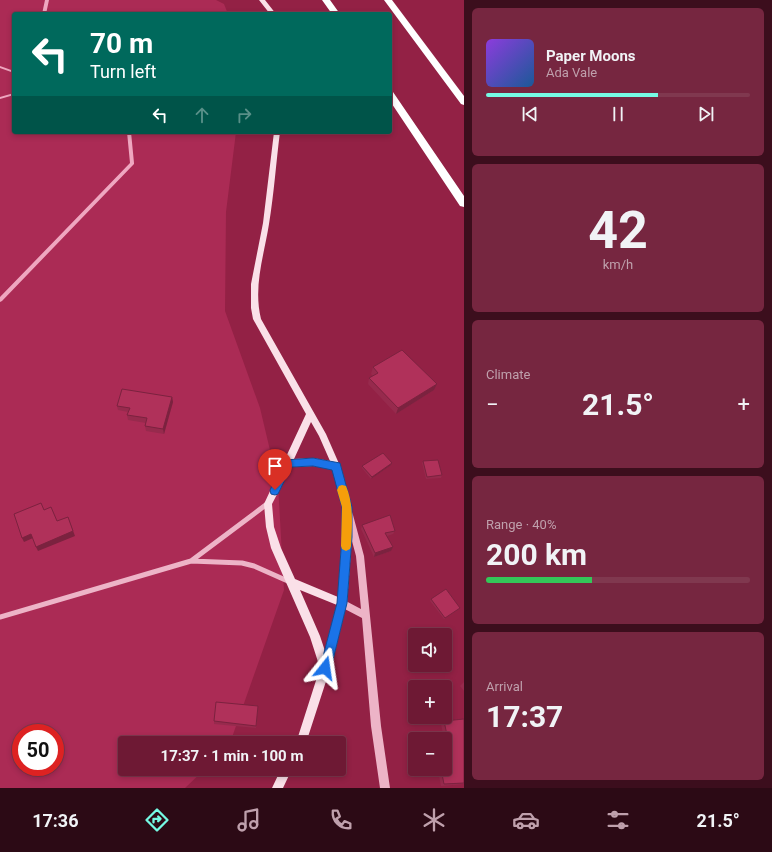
<!DOCTYPE html>
<meta charset="utf-8">
<style>
:root{--surface:#6e1934;--page:#762640;--text:#f1f3f6;--muted:#bfa0ac;--line:#80384f;--accent:#75fae4}
body{margin:0;font-family:Roboto,sans-serif;background:var(--page);color:var(--text);height:100vh;display:flex;flex-direction:column;font-size:15px;white-space:nowrap}
*{box-sizing:border-box;margin:0}
p{font-size:13px;color:var(--muted)}
.icon{flex:none;width:22px;height:22px;fill:none;stroke:currentColor;stroke-width:2;stroke-linecap:round;stroke-linejoin:round}
.map{position:relative;flex:1;overflow:hidden}
.panel{display:flex;flex-direction:column;gap:8px;padding:8px;background:#3c0e1d;width:308px}
.panel>*{flex:none}
.top-card{position:absolute;left:12px;top:12px;width:380px;height:122px;border-radius:4px;box-shadow:0 2px 6px #0003,0 0 0 1px var(--line);background:#00695c;color:#fff;overflow:hidden}
.buttons{position:absolute;left:408px;top:628px;display:grid;gap:8px}
.buttons a{display:grid;place-items:center;width:44px;height:44px;border-radius:4px;background:var(--surface);box-shadow:0 2px 6px #0003,0 0 0 1px var(--line);font-size:20px}
.speed{position:absolute;left:12px;top:724px;display:flex;gap:8px;font-size:20px;font-weight:700;text-align:center}
.speed>*{display:grid;place-content:center;width:52px;height:52px;border-radius:50%;background:var(--surface);box-shadow:0 2px 6px #0003,0 0 0 1px var(--line);line-height:1}
.speed .limit{border:6px solid #d22;background:#fff;color:#111}
.pin{position:absolute;display:grid;place-items:center;width:34px;height:34px;color:#fff;margin:-41px -17px;border-radius:50% 50% 50% 0;rotate:-45deg;box-shadow:0 0 4px #0007}
.pin .icon{rotate:45deg}
.me{position:absolute;width:44px;margin:-22px;rotate:15deg;stroke-linejoin:round;filter:drop-shadow(0 0 3px #0008)}
.turn{display:flex;align-items:center;gap:14px;height:84px;padding:0 12px;font-size:18px}
.turn .icon{width:52px;height:52px;stroke-width:2.5}
.turn b{display:block;font-size:28px;line-height:34px}
.lanes{display:flex;align-items:center;height:38px;padding:0 12px;background:#0003;justify-content:center;gap:20px;direction:ltr}
.lanes .off{opacity:.35}
.big{font-size:30px;font-weight:700;line-height:1.1}
.panel .card{flex:1;display:flex;flex-direction:column;justify-content:center;gap:6px;min-width:0;padding:0 14px;border-radius:6px;background:var(--page)}
.panel .dial{align-items:center;gap:0}
.dial b{font-size:52px;line-height:1}
.song{display:flex;align-items:center;gap:12px}
.cover{width:48px;height:48px;border-radius:6px;background:linear-gradient(135deg,hsl(270 70% 55%),hsl(210 70% 35%))}
.played{height:4px;border-radius:2px;background:linear-gradient(90deg,var(--accent) 65%,var(--line) 65%)}
.keys{display:flex;justify-content:space-around;direction:ltr}
.heat{display:flex;justify-content:space-between;align-items:center;font-size:22px;direction:ltr}
.charge{height:6px;border-radius:3px;background:linear-gradient(90deg,#34c759 40%,var(--line) 0)}
.trip{position:absolute;left:118px;top:736px;width:228px;height:40px;border-radius:4px;background:var(--surface);box-shadow:0 2px 6px #0003,0 0 0 1px var(--line);font-weight:700;line-height:40px;text-align:center}
.menu{display:flex;height:64px;justify-content:space-around;align-items:center;background:#2c0a15;color:var(--muted)}
.menu .icon{width:28px;height:28px}
.menu .current{color:var(--accent)}
.menu b{font-size:18px;color:var(--text)}
main{display:flex;flex:1;min-height:0}
.map>svg:first-child{display:block}
</style>
<main>
<div class="map">
<svg width="464" height="788" viewBox="0 0 464 788">
<rect width="100%" height="100%" fill="#932145"/>
<path fill="#ab2b55" fill-rule="evenodd" d="M0,0H216L224,4L228,14H14V132H236L226,212L225,311L260,408L278,484L284,590L230,743H125V769H205L185,788H0ZM21,733H55V767H21Z"/>
<g fill="none" stroke-linecap="round" stroke-linejoin="round">
<path fill="#efa7c0" fill-rule="evenodd" d="M45,0H49L46,14H42Z
M0,66L14,71V73L0,68Z
M14,93V95L0,99V97Z
M127,132H131L134,163V164L2,301L0,302V297L130,163Z"/>
<path stroke="#edb4c7" stroke-width="5" d="M191,561L267,504
M0,617L191,561L242,563L254,566L290,582"/>
<path fill="#edb4c7" fill-rule="evenodd" d="M349,511L352,512L353,515L364,556L381,726L390,788H380L371,726L362,618L339,606L338,603L339,600L342,599L361,609L356,556L345,515L346,512Z"/>
<path fill="#fae0e8" fill-rule="evenodd" d="M259,0H265L276,14H270Z
M274,132H280C276,163 274,194 269,224C264,256 253,286 261,319L326,434L340,466L351,507L352,537L347,603L330,669L306,743H296L320,668L310,637L271,548L266,527L264,504L306,414L253,319L251,308V284L263,223ZM311,422L319,436L330,461L313,458L294,459ZM313,466L333,469L343,507L342,537L338,597L295,579L281,548L274,527L272,504L291,467ZM300,590L337,605L325,651L320,636Z
M281,769H292L283,788H272Z"/>
<path fill="#fff" fill-rule="evenodd" d="M322,0H330L340,14H332Z
M384,0H392L464,96V105L461,104Z
M390,91L393,92L464,196V207L460,206L390,101Z"/>
</g>
<path fill="#972a4d" d="M373,367L437,384L434,390L396,414L368,384L369,378L373,376L371,374Z
M172,397L173,402L164,434L146,431L145,426L146,423L128,420L127,415L128,412L118,410L117,406Z
M423,461L442,475L441,478L426,479L422,463Z
M392,463L391,465L371,479L362,468V466Z
M362,525L395,531L393,534L387,536L391,551L374,557L361,529Z
M431,599L459,609L444,619L430,601Z
M415,635V660L409,658L414,636Z
M464,682V691L460,686Z
M258,706L256,728L214,724V721Z
M464,719V784L441,786L439,776H434L432,769H445L448,759L445,744V739H444L441,724L444,721Z"/>
<path fill="#7b223f" d="M437,384L434,390L396,414L398,408Z
M172,397L173,402L164,434L163,429Z
M392,463L391,465L371,479L372,477Z
M68,517L75,536L38,551L36,547Z
M31,534L33,538L24,542L22,538Z
M393,547L391,551L374,557L375,553Z"/>
<path fill="#b0315a" stroke="#7b223f" d="M402,350L437,384L398,408L369,378L378,373L373,367Z
M122,389L172,397L163,429L145,426L147,418L127,415L130,408L117,406Z
M383,453L392,463L372,477L362,466Z
M438,460L442,475L427,477L423,461Z
M41,503L44,510L51,507L57,521L68,517L73,531L36,547L31,534L22,538L14,514Z
M390,515L395,531L385,533L393,547L375,553L362,525Z
M446,589L460,608L445,618L431,599Z
M415,635V658L410,657Z
M216,702L258,706L256,726L214,721Z
M464,719V783L444,784L442,774L437,775L436,769H445V759L452,758L444,721Z"/>
<path fill="#1a73e8" stroke="#114b97" d="M313,458L340,463L352,507V537L347,603L331,668L329,673L325,674L321,673L320,668L337,603L342,537V507L332,470L313,466L291,467L278,494L275,495L271,494L270,490L285,460Z"/>
<path fill="#f59e0b" d="M342,485L346,486C354,505 352,526 351,546L350,549L346,551L342,549L341,546L342,507L337,490L339,486Z"/>
</svg>
<div class="buttons">
<a><svg class="icon" aria-label="sound" viewBox="0 0 24 24"><path d="M4 9h4l5-4v14l-5-4H4zM17 9q2 3 0 6"/></svg></a>
<a>+</a>
<a>−</a>
</div>
<div class="speed"><div class="limit">50</div></div>
<div class="pin" style="left:275px;top:490px;background:#d93025"><svg class="icon" aria-label="arrive" viewBox="0 0 24 24"><path d="M6 21V4h12l-3 4 3 4H6"/></svg></div>
<svg class="me" style="left:325px;top:668px" viewBox="-20 -20 40 40"><path d="M0-17L14 15 0 8-14 15z" fill="#1a73e8" stroke="#fff" stroke-width="4"/></svg>
<div class="trip">17:37 · 1 min · 100 m</div>
<div class="top-card">
<div class="turn"><svg class="icon" aria-label="left" viewBox="0 0 24 24"><path d="M17 20v-9H6M10 6l-5 5 5 5"/></svg><div><b>70 m</b>Turn left</div></div>
<div class="lanes"><svg class="icon" aria-label="left" viewBox="0 0 24 24"><path d="M17 20v-9H6M10 6l-5 5 5 5"/></svg><svg class="icon off" aria-label="ahead" viewBox="0 0 24 24"><path d="M12 20V5M6 11l6-6 6 6"/></svg><svg class="icon off" aria-label="right" viewBox="0 0 24 24"><path d="M7 20v-9h11M14 6l5 5-5 5"/></svg></div>
</div>
</div>
<section class="panel">
<div class="card">
<div class="song"><i class="cover"></i><div><b>Paper Moons</b><p>Ada Vale</p></div></div>
<div class="played"></div>
<div class="keys"><svg class="icon" aria-label="previous" viewBox="0 0 24 24"><path d="M18 5L8 12l10 7zM5 5v14"/></svg><svg class="icon" aria-label="pause" viewBox="0 0 24 24"><path d="M8 5v14M16 5v14"/></svg><svg class="icon" aria-label="next" viewBox="0 0 24 24"><path d="M6 5l10 7-10 7zM19 5v14"/></svg></div>
</div>
<div class="card dial"><b>42</b><p>km/h</p></div>
<div class="card"><p>Climate</p>
<div class="heat"><a>−</a><b class="big">21.5°</b><a>+</a></div>
</div>
<div class="card"><p>Range · 40%</p><b class="big">200 km</b><div class="charge"></div></div>
<div class="card"><p>Arrival</p><b class="big">17:37</b></div>
</section>
</main>
<nav class="menu">
<b>17:36</b>
<svg class="icon current" aria-label="directions" viewBox="0 0 24 24"><path d="M12 3l9 9-9 9-9-9zM9 14v-3h6M13 9l2 2-2 2"/></svg>
<svg class="icon" aria-label="music" viewBox="0 0 24 24"><path d="M9 18V5l10-2v13"/><circle cx="6" cy="18" r="3"/><circle cx="16" cy="16" r="3"/></svg>
<svg class="icon" aria-label="phone" viewBox="0 0 24 24"><path d="M5 4h4l2 5-3 2q2 4 5 5l2-3 5 2v4C11 20 4 13 5 4z"/></svg>
<svg class="icon" aria-label="climate" viewBox="0 0 24 24"><path d="M12 3v18M4 7l16 10M4 17L20 7"/></svg>
<svg class="icon" aria-label="car" viewBox="0 0 24 24"><path d="M5 17H2v-5l4-1 3-4h7l3 4 3 1v5h-3M9 17h6M6 11h13"/><circle cx="7" cy="17" r="2"/><circle cx="17" cy="17" r="2"/></svg>
<svg class="icon" aria-label="filters" viewBox="0 0 24 24"><path d="M4 7h16M4 17h16"/><circle cx="9" cy="7" r="2"/><circle cx="15" cy="17" r="2"/></svg>
<b>21.5°</b>
</nav>
